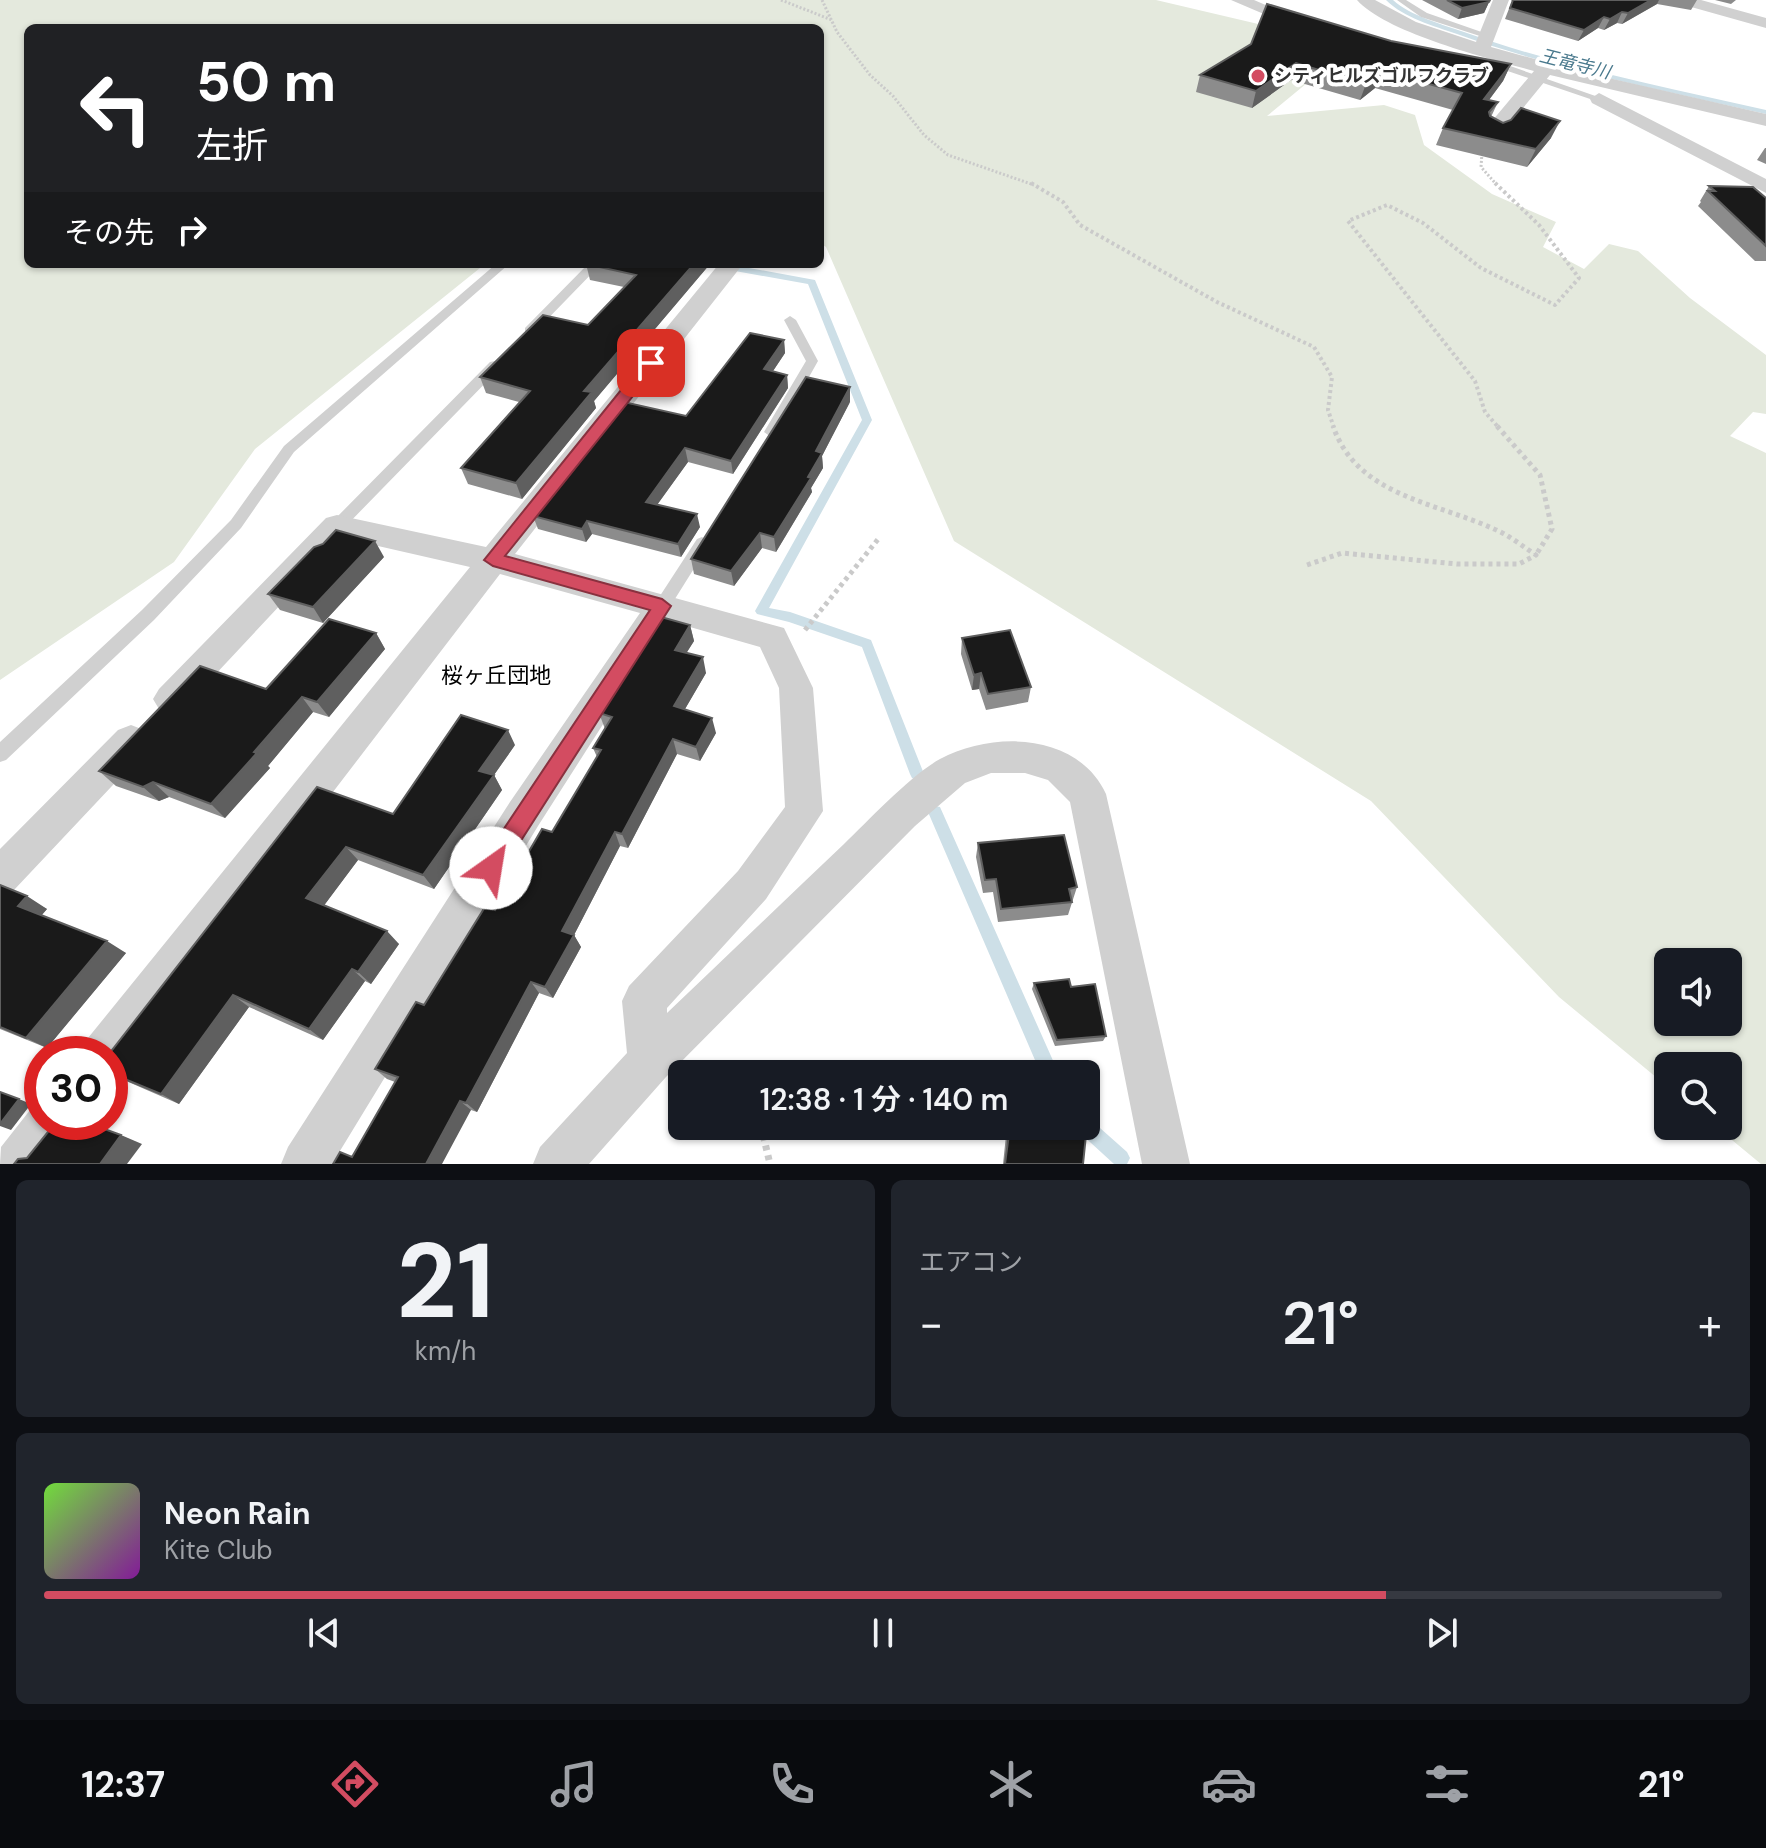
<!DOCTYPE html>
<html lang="ja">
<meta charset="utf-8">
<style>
:root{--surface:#171b24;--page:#20242c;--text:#f1f3f6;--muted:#9ea1a6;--line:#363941;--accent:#d34c61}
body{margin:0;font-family:"DM Sans","Noto Sans JP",sans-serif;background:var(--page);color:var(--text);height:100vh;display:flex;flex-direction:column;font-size:30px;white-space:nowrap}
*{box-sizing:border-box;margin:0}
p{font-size:26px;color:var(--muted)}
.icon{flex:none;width:44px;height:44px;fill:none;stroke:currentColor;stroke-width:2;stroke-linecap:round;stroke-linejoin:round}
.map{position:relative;height:1164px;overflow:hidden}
.details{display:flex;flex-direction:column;gap:16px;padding:16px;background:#0d0f14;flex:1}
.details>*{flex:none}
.guide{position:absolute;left:24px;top:24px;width:800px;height:244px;border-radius:12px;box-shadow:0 2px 6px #0004;background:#202124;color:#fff;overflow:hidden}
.controls{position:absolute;left:1654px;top:948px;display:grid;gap:16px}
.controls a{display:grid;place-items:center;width:88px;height:88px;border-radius:12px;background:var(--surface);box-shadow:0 2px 6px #0004;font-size:40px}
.speed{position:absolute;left:24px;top:1036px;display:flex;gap:16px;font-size:40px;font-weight:700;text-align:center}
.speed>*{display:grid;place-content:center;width:104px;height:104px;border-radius:50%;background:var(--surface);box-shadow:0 2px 6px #0004;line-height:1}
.speed .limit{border:12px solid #d22;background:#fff;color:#111}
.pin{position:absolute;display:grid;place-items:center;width:68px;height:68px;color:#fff;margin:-34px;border-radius:16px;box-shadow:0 4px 12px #0006}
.me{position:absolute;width:88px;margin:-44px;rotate:32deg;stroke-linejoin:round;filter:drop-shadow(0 0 6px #0008)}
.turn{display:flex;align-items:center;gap:28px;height:168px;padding:0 40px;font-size:36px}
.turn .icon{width:104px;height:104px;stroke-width:2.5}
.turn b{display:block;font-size:56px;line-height:68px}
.then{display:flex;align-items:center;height:76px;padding:0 40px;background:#0003;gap:16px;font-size:30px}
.big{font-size:60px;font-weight:600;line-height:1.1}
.details .tile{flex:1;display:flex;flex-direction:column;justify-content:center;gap:12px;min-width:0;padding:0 28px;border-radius:12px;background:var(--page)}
.details .dial{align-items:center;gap:0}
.dial b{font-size:104px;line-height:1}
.song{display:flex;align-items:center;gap:24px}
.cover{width:96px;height:96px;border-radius:12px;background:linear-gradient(135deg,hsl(100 70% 55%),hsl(290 70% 35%))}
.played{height:8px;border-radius:4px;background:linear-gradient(90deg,var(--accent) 80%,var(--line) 80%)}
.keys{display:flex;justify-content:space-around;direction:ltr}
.heat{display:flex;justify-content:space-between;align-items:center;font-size:44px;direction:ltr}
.details .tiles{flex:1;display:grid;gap:16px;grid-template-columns:1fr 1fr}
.tile:last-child{grid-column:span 2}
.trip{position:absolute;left:668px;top:1060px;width:432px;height:80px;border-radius:12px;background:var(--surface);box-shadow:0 2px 6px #0004;font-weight:600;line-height:80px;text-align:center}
.dock{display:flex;height:128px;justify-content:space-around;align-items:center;background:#090b0e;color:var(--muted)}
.dock .icon{width:56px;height:56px}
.dock .current{color:var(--accent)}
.dock b{font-size:36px;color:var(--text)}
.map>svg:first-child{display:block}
</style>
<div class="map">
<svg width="1766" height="1164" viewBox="0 0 1766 1164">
<rect width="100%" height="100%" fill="#fff"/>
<path fill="#e4e9dd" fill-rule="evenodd" d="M0,0H1156L1352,46L1267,116L1384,105L1415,115L1424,145L1492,194L1556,222L1543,247L1584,269L1609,244L1638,251L1690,298L1766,355V414L1753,412L1730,436L1766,453V1164H1761L1715,1126H1728V1066H1668V1087L1559,997L1371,801L954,541L826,247L820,243V28H28V264H485L255,449L174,562L0,680ZM1668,962H1728V1022H1668Z"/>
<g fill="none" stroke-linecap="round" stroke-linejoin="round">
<path fill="#cddfe7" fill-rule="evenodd" d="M1386,0H1393C1411,16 1441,24 1464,32C1562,67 1665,87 1766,110V114C1662,90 1558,70 1457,34C1434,26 1404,18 1386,0Z
M738,266L815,280L872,420L769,608L790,612L871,640L924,774L922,778L917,780L912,778L910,774L862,647L789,622L757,614L755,611L862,420L808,284L735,271V267Z
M935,806L940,807L1059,1074H1041L928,812L930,807Z
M1086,1118L1091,1120L1127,1152L1130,1158L1127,1164H1114L1079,1132L1076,1126H1086Z"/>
<path stroke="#cacaca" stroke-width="3" stroke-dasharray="2 2" stroke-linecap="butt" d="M781,0L832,20
M822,0L837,32L870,75L893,96L924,135L948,155L1034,185
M1482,153L1481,167L1497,185"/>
<path stroke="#cacaca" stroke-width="4" stroke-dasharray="3 3" stroke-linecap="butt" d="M1031,183L1063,202L1080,225L1217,302L1314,347L1332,377L1328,410L1334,428
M1495,183L1539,225L1579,278L1555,305L1481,268L1423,223L1387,205L1348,221L1475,381L1485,412L1499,428
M820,192L821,189"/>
<path stroke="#cacaca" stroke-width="5" stroke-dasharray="4 4" stroke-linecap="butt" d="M1497,426L1540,475L1552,529L1536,555
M1307,565L1342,553L1457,564H1519L1536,555C1522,546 1509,535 1494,529C1435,502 1357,496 1333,426
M805,630L879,538"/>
<path stroke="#cacaca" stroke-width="7" stroke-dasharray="5 5" stroke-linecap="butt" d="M761,1126L770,1164"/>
<path fill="#d0d0d0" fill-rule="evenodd" d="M1397,0H1406L1427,13L1493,36L1486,38L1421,17Z
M1487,60H1493L1604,99L1596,101L1487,64Z
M496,264H509L294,452L241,528L154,620L6,760L0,762V742L142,610L231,520L284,446Z
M588,264H601L533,334H525V328Z
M790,316L796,320L818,361L778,432L771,437L764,432L806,361L784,320Z
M495,361L500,362V368L342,530H332L329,526L332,522L490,362Z
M702,537L710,543L668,610H656L654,606L656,602L697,539Z"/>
<path fill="#d0d0d0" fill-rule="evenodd" d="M1231,0H1254L1313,25L1311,29H1299Z
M1357,0H1375L1416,22L1476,42L1493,0H1509L1491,47L1578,71L1766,114V126L1550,75L1501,135H1487L1484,131L1487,127L1534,71C1490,59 1386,33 1357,0Z
M1675,0H1701L1766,18V28L1677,3Z
M1599,93L1766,179V193L1592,103L1590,99Z
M719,264H743L515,554L784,628L813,688L823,811L766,899L667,1008V1013C726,957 785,900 844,844C869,820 911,775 940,759C993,731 1077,732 1106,794L1190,1164H1142L1070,802L1048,780L1025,773H991L965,783L915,826L666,1077L589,1164H533L540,1147L627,1053L622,1001L629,986L738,871L785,807L779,688L760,647L669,621L538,826L332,1164H281L288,1147L510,802L640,613L500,574L120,1070L110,1074V1054H82L88,1038L470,567L343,538L183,709L171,714L159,709L153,699L159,689L326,518L337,515L486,547Z
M131,725L144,730L149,741L144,752L14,890L0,896V849L118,730Z
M42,1102V1122H74L68,1139L48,1164H0L1,1147L34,1105Z"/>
</g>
<path fill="#8c8c8c" d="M1422,0H1490L1484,13L1458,19Z
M1511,0H1697L1691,10L1657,4L1622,24L1617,23L1604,30L1598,28L1578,41L1505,19L1512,1Z
M1715,0H1736L1731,4Z
M1391,41L1511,64L1503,81L1489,100L1498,102L1491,117L1503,123L1551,138L1527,167L1436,145L1443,128L1453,110L1375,88L1360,100L1291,80L1252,108L1196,92L1200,75Z
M1765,148H1766V164L1757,160Z
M1709,186L1766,198V261H1755L1698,206L1701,202L1700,201Z
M586,264H710L594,401L596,408L522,499L468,484L461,468L519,402L486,393L480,377L588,325L624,287L590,280Z
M784,340L785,353L773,371L787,375L788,388L733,474L688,462L657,505L700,527L681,557L592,534L586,542L538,529L533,516L686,416Z
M850,402L822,456L823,468L811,488L812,492L776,552L762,548L734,586L694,574L691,559Z
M384,557L323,623L280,610L268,594Z
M690,625L694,641L686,653L706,673L685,709L716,733L700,761L677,754L628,848L620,846L574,935L581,947L553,998L539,993L477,1112L471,1110L352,1157L395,1082L387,1079L375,1069L495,910L552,832L597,757L593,748L605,729L599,713Z
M376,633L385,649L329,717L313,712L268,766L270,768L225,818L169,797L159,801L116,786L99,771Z
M962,638L1031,687L1028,702L986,710L979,689L972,690L961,654Z
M515,745L494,775L502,790L434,889L358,860L324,905L399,944L371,984L365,981L323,1040L249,1007L179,1104L110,1074L317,787L393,814Z
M978,843L1077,887L1068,915L998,922L993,892L983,893L976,857Z
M0,885L47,909L42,915L126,953L47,1048L0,1029Z
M1034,983L1071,987L1106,1036L1103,1041L1055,1046L1032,989Z
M1007,1126H1046L1083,1164H1003Z"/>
<path fill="#5f5f5f" d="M1490,0L1484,13L1458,19L1462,8Z
M1651,0H1659L1657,4L1622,24L1628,13Z
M1622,12L1617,23L1604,30L1610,19Z
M1604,17L1598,28L1578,41L1584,30Z
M1296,63L1291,80L1252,108L1256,91Z
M1511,64L1503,81L1477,116L1484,99Z
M1381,71L1375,88L1360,100L1366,84Z
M1560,121L1551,138L1527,167L1536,149Z
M694,264H710L594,401L596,408L522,499L516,483L584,391Z
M784,340L785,353L765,383L764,369Z
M787,375L788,388L733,474L731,461Z
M850,387V402L822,456L823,468L811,488L812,492L776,552L774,537L808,477L816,451Z
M685,448L688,462L649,516L646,502Z
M697,514L700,527L681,557L678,544Z
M587,521L592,534L586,542L582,529Z
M760,533L762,548L734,586L731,571Z
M375,541L384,557L323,623L313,607Z
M690,625L694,641L679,665L675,650Z
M376,633L385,649L329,717L317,702Z
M703,657L706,673L678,721L674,706Z
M981,673L979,689L972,690L974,675Z
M302,697L313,712L268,766L270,768L225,818L211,804L254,752Z
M712,718L716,733L700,761L696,747Z
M508,730L515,745L494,775L502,790L434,889L423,875L479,771Z
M673,739L677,754L628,848L622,834Z
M153,782L169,797L159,801L143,787Z
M615,832L620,846L574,935L581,947L553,998L545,987L562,931Z
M346,847L358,860L320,911L306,898Z
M27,896L47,909L38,919L18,906Z
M387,931L399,944L371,984L358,972Z
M107,941L126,953L47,1048L26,1038Z
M352,969L365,981L323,1040L309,1029Z
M531,982L539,993L477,1112L466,1103Z
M233,995L249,1007L179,1104L161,1094Z
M19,1099L31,1104L11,1130L0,1126V1124Z
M460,1101L471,1110L442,1164H426Z
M121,1135L142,1144L127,1164H100Z"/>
<path fill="#1a1a1a" stroke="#5f5f5f" stroke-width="2" d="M1447,0H1490L1489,2L1462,8Z
M1513,0H1651L1628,13L1622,12L1610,19L1604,17L1584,30L1510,8Z
M1267,4L1391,41L1511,64L1484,99L1498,102L1489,112L1490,116L1503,123L1511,120L1521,108L1560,121L1536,149L1443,128L1462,93L1381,71L1366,84L1296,63L1256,91L1200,75L1251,44Z
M1709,186L1753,187L1766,198V246L1708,191H1715Z
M586,264H694L584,391L592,392L516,483L461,468L530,391L480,377L543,315L588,325L636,275Z
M750,333L784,340L764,369L787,375L731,461L685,448L646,502L697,514L678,544L587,521L582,529L533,516L624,402L686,416Z
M806,377L850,387L816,451L822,453L808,477L811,478L774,537L760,533L731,571L691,559Z
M336,530L375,541L313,607L268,594L314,547L323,544Z
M661,617L690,625L675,650L703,657L674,706L712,718L696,747L673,739L622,834L615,832L562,931L574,935L545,987L531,982L466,1103L460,1101L426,1164H333L340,1152L352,1157L398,1077L375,1069L416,1002L424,1005L485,907L495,910L542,829L552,832L601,750L593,748L612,717L599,713Z
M329,619L376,633L317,702L302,697L254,752L257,753L211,804L153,782L143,787L99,771L200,666L266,689Z
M1010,630L1031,687L988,694L981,673L974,675L962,638Z
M461,715L508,730L479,771L494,775L423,875L346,847L306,898L387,931L358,972L352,969L309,1029L233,995L161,1094L110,1073V1054H109L317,787L393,814Z
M1064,835L1077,887L1069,889L1072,902L1001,909L996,879L985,880L978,843Z
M0,885L27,896L18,906L107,941L26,1038L0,1027Z
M1069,979L1071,987L1095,984L1106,1036L1057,1040L1034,983Z
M0,1092L19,1099L0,1124Z
M51,1122H85L121,1135L100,1164H14L18,1159L27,1158L48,1132Z
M1010,1126H1046L1086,1135L1083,1164H1005Z"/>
<path fill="#d34c61" stroke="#89313f" stroke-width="2" d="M651,358L659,363L657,366L505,556L662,599L671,606L499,875L491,878L483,875L479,868L483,860L650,610L493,566L484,560L646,359Z"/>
<circle fill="#d34c61" stroke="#fff" stroke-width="3" cx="1258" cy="76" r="8"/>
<g text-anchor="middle" stroke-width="8" stroke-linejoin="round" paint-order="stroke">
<g font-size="18" font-style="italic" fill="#49798d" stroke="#fff">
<text transform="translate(1575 64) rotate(14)" y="6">王竜寺川</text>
</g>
<g font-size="18" font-weight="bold" fill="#333" stroke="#fff" text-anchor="start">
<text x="1274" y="82">シティヒルズゴルフクラブ</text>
</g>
<g font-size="22" fill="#000" stroke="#fff">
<text x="496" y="683">桜ヶ丘団地</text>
</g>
</g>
</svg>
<div class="controls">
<a><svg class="icon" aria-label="sound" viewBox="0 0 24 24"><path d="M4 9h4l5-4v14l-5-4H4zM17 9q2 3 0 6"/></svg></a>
<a><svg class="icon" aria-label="search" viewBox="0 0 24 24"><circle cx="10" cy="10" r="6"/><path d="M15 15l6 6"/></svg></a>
</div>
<div class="speed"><div class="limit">30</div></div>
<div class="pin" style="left:651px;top:363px;background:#d93025"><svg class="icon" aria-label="arrive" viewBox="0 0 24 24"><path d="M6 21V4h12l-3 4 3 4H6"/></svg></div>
<svg class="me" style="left:491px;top:868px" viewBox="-20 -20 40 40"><circle r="19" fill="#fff"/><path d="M0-13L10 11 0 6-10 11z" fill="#d34c61"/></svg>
<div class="trip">12:38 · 1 分 · 140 m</div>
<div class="guide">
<div class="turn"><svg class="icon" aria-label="left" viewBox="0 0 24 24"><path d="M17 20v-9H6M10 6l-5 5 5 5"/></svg><div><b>50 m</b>左折</div></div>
<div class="then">その先<svg class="icon" aria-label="right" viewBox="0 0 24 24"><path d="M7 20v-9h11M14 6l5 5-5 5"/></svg></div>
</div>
</div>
<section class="details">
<div class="tiles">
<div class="tile dial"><b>21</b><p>km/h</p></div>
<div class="tile"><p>エアコン</p>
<div class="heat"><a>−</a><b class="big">21°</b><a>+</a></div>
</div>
<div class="tile">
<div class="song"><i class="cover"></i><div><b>Neon Rain</b><p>Kite Club</p></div></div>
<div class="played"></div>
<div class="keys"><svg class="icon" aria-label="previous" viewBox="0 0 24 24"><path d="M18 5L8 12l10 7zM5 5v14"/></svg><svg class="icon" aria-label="pause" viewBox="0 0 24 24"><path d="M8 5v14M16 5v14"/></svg><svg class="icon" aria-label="next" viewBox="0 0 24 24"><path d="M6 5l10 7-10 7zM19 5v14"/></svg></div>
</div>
</div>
</section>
<nav class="dock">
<b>12:37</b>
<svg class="icon current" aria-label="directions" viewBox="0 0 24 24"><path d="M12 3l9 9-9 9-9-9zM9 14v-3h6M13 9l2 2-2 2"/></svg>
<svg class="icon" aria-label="music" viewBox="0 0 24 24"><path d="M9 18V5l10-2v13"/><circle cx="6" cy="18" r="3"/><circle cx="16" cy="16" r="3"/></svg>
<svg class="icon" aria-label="phone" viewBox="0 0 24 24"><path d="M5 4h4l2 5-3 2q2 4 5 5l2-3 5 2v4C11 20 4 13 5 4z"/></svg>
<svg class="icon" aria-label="climate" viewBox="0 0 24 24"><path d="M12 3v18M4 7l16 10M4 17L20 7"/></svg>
<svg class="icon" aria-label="car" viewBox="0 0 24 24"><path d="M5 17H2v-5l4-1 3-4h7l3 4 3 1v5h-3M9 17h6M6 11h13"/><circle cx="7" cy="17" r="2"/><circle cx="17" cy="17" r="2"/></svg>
<svg class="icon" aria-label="filters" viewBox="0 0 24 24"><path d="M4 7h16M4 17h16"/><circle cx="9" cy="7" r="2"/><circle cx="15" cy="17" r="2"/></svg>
<b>21°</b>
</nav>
